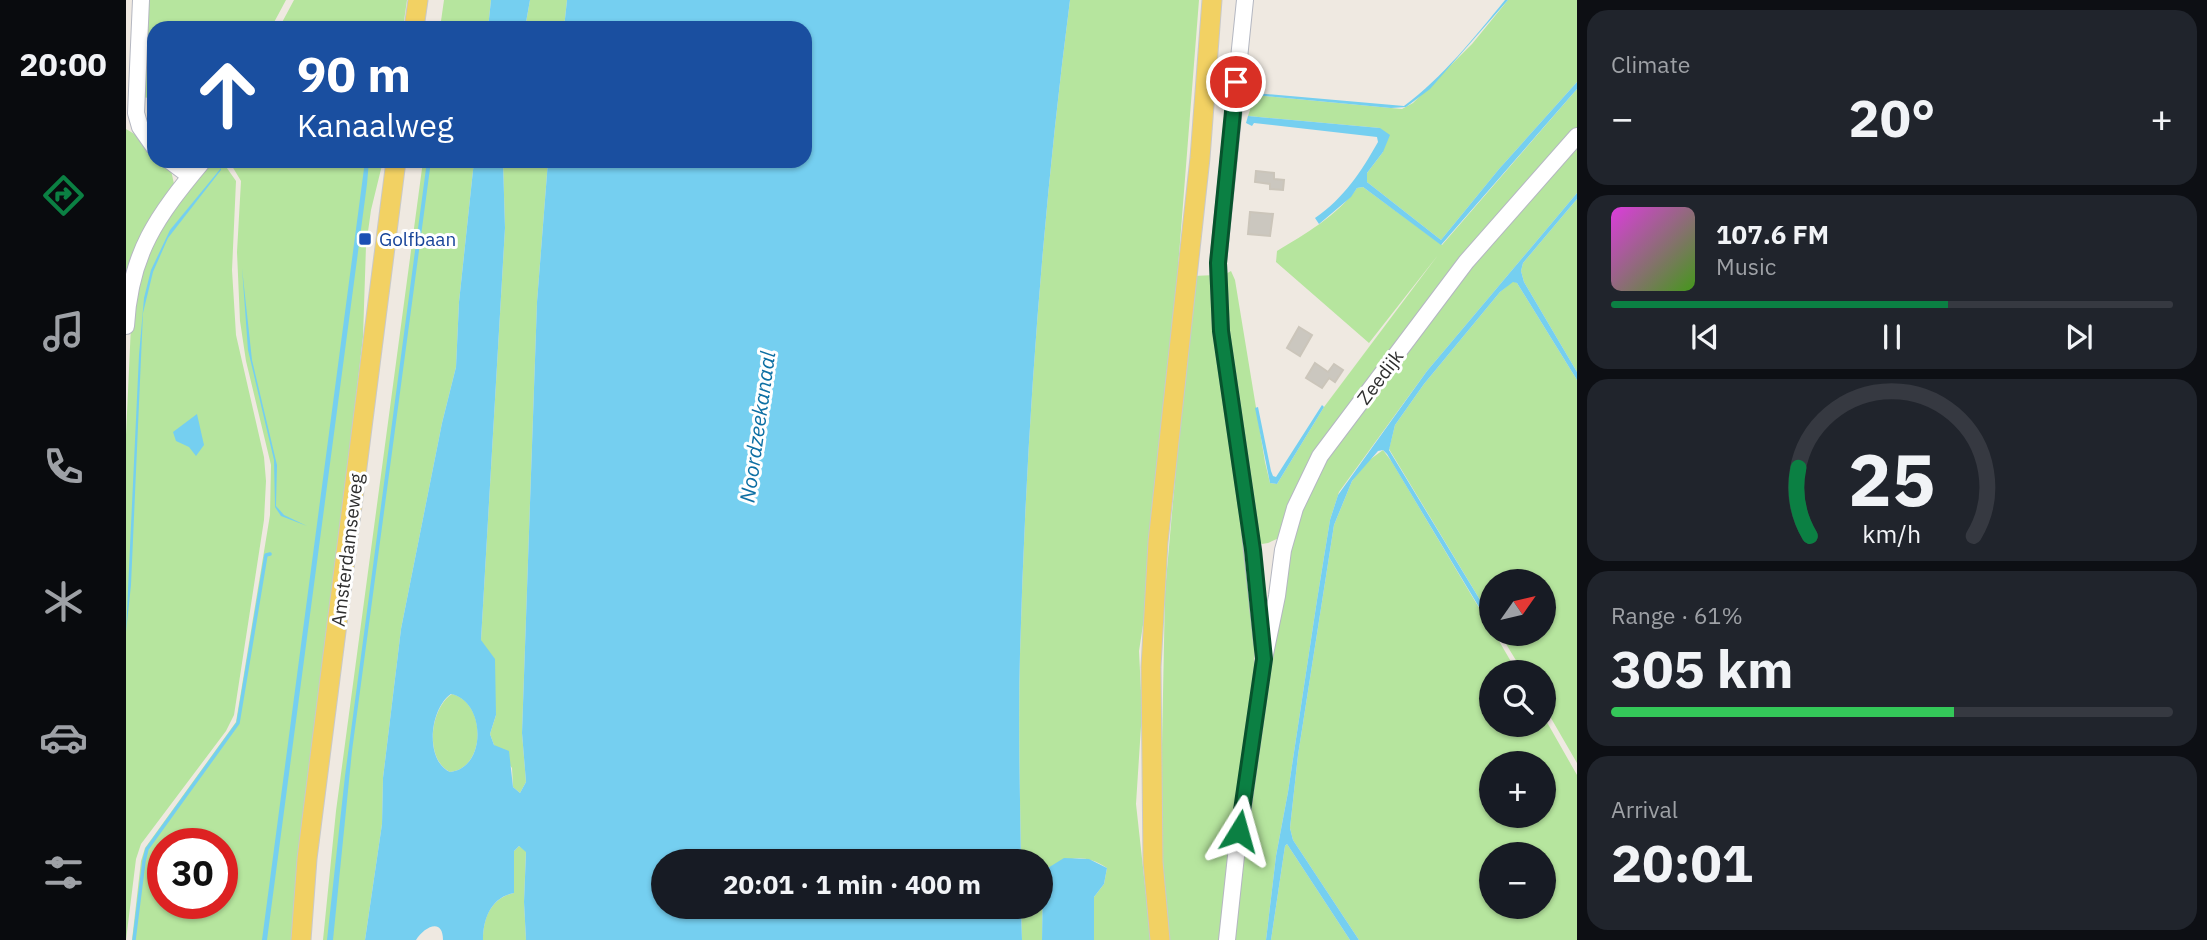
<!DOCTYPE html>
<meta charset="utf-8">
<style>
:root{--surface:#171b24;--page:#20242c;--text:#f1f3f6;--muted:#9ea1a6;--line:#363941;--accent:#0b8043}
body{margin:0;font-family:"IBM Plex Sans",sans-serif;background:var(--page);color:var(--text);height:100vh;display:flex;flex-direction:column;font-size:26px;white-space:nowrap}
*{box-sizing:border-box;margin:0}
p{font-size:23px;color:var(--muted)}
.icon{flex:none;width:38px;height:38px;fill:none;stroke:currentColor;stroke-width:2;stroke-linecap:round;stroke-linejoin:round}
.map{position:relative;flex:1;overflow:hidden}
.side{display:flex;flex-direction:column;gap:10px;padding:10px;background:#0d0f14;width:630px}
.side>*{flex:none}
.top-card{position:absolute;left:21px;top:21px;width:665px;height:147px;border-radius:21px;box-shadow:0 2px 5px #0004;background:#1a4fa0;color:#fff;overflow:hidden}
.needle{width:46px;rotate:56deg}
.controls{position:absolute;left:1353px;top:569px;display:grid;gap:14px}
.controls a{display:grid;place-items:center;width:77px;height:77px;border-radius:50%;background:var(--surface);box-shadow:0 2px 5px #0004;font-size:35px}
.speed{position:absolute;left:21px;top:828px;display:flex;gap:14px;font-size:35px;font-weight:700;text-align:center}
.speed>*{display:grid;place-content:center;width:91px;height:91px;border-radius:50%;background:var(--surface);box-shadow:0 2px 5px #0004;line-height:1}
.speed .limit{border:10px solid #d22;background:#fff;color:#111}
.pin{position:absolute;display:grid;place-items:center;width:60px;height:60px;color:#fff;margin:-30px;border:4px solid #fff;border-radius:50%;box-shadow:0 2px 7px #0007}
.me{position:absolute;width:77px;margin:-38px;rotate:8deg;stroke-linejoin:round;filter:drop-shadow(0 0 5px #0008)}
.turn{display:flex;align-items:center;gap:24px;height:147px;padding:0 35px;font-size:32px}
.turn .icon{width:91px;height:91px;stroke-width:2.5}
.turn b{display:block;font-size:49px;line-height:60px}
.big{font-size:52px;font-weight:800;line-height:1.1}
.side .card{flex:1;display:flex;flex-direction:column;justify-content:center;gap:10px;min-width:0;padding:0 24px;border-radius:21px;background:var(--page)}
.side .dial{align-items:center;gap:0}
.dial svg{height:182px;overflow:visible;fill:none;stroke:var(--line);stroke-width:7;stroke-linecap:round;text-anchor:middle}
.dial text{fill:var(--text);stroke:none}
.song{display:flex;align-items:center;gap:21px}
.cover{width:84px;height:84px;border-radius:10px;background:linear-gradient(135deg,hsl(300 70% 55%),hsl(100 70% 35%))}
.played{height:7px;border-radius:4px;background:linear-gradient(90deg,var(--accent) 60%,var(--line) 60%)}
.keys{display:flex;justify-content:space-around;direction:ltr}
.heat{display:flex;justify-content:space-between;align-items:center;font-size:38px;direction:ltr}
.charge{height:10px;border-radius:5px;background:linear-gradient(90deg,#34c759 61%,var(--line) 0)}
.trip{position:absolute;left:525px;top:849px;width:402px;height:70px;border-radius:35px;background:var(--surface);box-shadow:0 2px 5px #0004;font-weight:800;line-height:70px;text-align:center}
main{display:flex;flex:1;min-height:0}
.tab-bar{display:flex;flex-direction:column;width:126px;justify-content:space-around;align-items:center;background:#090b0e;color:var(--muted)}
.tab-bar .icon{width:49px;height:49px}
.tab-bar .selected{color:var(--accent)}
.tab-bar b{font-size:32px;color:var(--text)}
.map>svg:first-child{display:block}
</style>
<main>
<nav class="tab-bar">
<b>20:00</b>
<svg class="icon selected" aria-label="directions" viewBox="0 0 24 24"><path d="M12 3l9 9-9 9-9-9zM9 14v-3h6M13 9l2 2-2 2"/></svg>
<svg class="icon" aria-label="music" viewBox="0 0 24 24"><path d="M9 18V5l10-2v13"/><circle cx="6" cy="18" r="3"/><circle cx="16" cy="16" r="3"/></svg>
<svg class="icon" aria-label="phone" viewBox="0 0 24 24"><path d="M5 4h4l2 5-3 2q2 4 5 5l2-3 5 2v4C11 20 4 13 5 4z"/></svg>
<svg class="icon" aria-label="climate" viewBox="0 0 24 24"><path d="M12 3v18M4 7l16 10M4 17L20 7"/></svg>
<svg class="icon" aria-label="car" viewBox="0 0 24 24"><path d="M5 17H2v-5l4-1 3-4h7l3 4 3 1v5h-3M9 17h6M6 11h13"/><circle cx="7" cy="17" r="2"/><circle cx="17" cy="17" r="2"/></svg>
<svg class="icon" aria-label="filters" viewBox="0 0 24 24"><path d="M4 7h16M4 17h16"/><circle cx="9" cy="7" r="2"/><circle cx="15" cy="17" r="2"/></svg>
</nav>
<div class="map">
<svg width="1451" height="940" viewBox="0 0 1451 940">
<rect width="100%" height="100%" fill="#efe9e1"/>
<path fill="#b6e59e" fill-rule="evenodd" d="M20,0H160L145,28H28V99L17,97Z
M168,0H281L277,28H153Z
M318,0H365L362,28H314Z
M404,0H441L438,28H399Z
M944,0H1073L1047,332L1023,586L1013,651L1016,711L1010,804L1025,940H968V897L978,884L981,868C956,852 941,858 917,871L916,940H896L895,907L915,906V861H895C894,792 892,723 894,654C900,436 916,217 944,0Z
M1382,0H1451V82L1373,169L1315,240L1241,182V173L1257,152L1254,128L1122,116L1129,95L1265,108L1276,109L1287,103L1346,44Z
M1451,89V129L1216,417L1153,538L1142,543L1136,544L1129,537L1099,316L1098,275L1105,271L1109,280L1139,462L1144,483L1151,484L1198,407L1312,255L1243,343L1150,262L1151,251C1179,234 1211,216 1231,188L1237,187L1316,245Z
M0,129L10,135L28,156V161H34L45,170L48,184L0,279Z
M1451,142V193L1301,371L1213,492L1204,520L1191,600L1162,792L1150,856L1140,940H1108V910L1150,619L1168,535L1178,499L1194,466L1301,321Z
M86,161H96L110,181L106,270L110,335L138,457L140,481L138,520L108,715L100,731L15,844L10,859L0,940V435L6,303L16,261L45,211Z
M103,161H257L245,210L240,246L237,337L167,940H6L15,861L19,848L110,722L144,515L145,465L120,361L114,321L111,252L115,181ZM37,844H96V903H37Z
M297,161H348L333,302L330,367L316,423L275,629L257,778L256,824L239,940H197L210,811Z
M377,161H422L411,302L396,733L400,782L394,793L387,787L386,768L368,745L364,734L370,715L355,640L379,228Z
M1451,199V372L1398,282L1395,271L1397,263Z
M1090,275L1124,576L1128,625V675L1098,940H1039L1035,796L1039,592L1067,276Z
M1387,281L1391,283L1451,380V763L1418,706V672H1397L1374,634H1418V581H1365V618L1263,449L1269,425L1298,384L1374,292Z
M1257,450L1266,462L1365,628V634H1369L1391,672H1365V724H1418V717L1451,775V940H1233L1167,840L1164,828L1172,755L1208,525L1226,481L1242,461ZM1365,763H1418V816H1365ZM1365,854H1418V906H1365Z
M326,694C360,702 361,768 324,772C298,759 304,708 326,694Z
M1161,844L1224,940H1145L1159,846Z
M393,846L400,851L398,902L400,940H357C357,918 365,898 388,893V851Z"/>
<path fill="#75cff0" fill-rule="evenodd" d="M365,0H404L399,28H362Z
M441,0H944C916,217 900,436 894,654C892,723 894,792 895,861H537V906L895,907L896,940H400L398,902L400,852L393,846L388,851V893C365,897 357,919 357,940H317C317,917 298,927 290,940H239L256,824L257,778L275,629L316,423L330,367L333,302L348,161H377L379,228L355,640L369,659L370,715L364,734L368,745L383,751L387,787L394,793L400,782L396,733L411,302L422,161H679V28H438ZM325,694C360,701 361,768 324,772C298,760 304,708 325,694Z
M1379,0H1382L1304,89L1280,107L1265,108L1129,95V93L1278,106C1317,77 1348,38 1379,0Z
M1451,82V89L1315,245L1237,187L1231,188L1225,197L1193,224L1189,218C1218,198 1235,172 1252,142L1251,137L1128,123L1126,126L1120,123L1122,116L1254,128L1264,135L1257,152L1241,173V182L1315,240L1373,169Z
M239,161H243L241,184L141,940H136Z
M301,161H305L226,751L207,940H201L219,776Z
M95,168V170L42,238L27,272L17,313L5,585L0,632L13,355L18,298L25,270L44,230Z
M1451,193V199L1397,263L1395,271L1398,282L1451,372V380L1391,283L1387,282L1374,292L1298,384L1269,425L1263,450L1365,618V627L1261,454L1257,450L1252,451L1226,481L1208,525L1172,755L1164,828L1167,840L1233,940H1224L1161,844L1159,846L1145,940H1140L1150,856L1162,792L1191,600L1204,520L1212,495L1301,371Z
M116,268L126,360L151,465L150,506L158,515L181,526L155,516L149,507L148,460L122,350Z
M1196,405L1198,407L1151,484L1144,483L1129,408L1132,407L1145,471L1147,476L1150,477Z
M71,414L78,445L70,456L63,447L50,441L47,432Z
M938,858L963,859L981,868L978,884L968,897V940H916L917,871Z"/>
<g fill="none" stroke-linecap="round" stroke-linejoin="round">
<path stroke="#75cff0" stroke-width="3.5" d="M8,940L18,861L21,849L112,723L140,555L144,554"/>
</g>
<path fill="#cbc7bf" stroke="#cbc5ba" stroke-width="2" d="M1130,171L1148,173V179L1158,180L1157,190L1144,189V184L1129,182Z
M1124,212L1147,214L1144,236L1122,234Z
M1173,327L1186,335L1174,356L1161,348Z
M1189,363L1202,372L1208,364L1217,370L1209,382L1203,378L1196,388L1180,378Z"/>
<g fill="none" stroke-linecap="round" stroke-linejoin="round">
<defs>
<path id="minor" d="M15,0L10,113L14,127L28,147
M1119,0L1092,263L1095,331L1123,522L1136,643
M44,161L64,176
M0,326C4,253 31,216 77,161
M1101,940L1110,856L1138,659L1151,596L1157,550L1169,508L1194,456L1340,262L1451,136"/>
<path id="major" d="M288,28L292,0
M175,940L181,859L270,161
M1034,940L1027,862L1025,667L1032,542L1074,158L1086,0"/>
</defs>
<use href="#minor" stroke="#b4b7c1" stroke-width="18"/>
<use href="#major" stroke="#c9c9c9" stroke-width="21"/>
<use href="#minor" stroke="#fff" stroke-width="16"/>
<use href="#major" stroke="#f2d163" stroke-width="19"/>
</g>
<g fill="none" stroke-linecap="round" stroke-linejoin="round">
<defs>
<path id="route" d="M1110,82L1092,263L1095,331L1127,550L1138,659L1113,831"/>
</defs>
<use href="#route" stroke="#07532c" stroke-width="18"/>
<use href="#route" stroke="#0b8043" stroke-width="12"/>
</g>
<rect fill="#1a4fb4" stroke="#fff" stroke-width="2.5" x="232" y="232" width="14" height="14" rx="3.5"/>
<g text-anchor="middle" stroke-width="6" stroke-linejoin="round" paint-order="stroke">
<g font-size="19" fill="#164399" stroke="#fff" text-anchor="start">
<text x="253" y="246">Golfbaan</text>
</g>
<g font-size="19" fill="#2e2e2e" stroke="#fff">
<text transform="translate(1254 377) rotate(-53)" y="7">Zeedijk</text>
<text transform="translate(221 550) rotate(-83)" y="7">Amsterdamseweg</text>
</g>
<g font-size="21" font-style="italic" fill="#0d6fa3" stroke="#fff">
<text transform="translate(632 427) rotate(-82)" y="7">Noordzeekanaal</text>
</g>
</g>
</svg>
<div class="controls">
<a><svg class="needle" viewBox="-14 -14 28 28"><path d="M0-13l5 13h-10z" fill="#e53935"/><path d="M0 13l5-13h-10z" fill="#9ea1a6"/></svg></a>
<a><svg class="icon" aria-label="search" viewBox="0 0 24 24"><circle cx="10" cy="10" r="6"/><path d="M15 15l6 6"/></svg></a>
<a>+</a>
<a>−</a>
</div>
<div class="speed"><div class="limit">30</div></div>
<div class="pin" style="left:1110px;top:82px;background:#d93025"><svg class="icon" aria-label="arrive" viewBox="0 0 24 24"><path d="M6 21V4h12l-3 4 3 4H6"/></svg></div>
<svg class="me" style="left:1113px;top:831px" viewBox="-20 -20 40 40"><path d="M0-17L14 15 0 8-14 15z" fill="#0b8043" stroke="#fff" stroke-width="4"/></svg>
<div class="trip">20:01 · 1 min · 400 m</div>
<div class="top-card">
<div class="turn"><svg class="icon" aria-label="ahead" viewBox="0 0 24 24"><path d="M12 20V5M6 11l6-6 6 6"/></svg><div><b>90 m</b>Kanaalweg</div></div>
</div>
</div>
<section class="side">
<div class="card"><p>Climate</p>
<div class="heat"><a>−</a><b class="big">20°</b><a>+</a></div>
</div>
<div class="card">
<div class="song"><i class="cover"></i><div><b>107.6 FM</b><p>Music</p></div></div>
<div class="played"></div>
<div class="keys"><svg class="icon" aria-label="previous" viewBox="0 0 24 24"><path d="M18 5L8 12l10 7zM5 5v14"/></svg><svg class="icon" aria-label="pause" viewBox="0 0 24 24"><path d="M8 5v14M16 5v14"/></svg><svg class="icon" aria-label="next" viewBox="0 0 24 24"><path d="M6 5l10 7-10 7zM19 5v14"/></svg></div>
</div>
<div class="card dial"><svg viewBox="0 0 100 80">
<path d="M14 69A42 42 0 1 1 86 69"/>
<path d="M14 69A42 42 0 0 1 9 39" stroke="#0b8043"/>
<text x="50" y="56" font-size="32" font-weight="700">25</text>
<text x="50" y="72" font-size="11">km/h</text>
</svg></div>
<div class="card"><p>Range · 61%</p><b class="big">305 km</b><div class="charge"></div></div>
<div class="card"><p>Arrival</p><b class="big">20:01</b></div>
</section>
</main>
